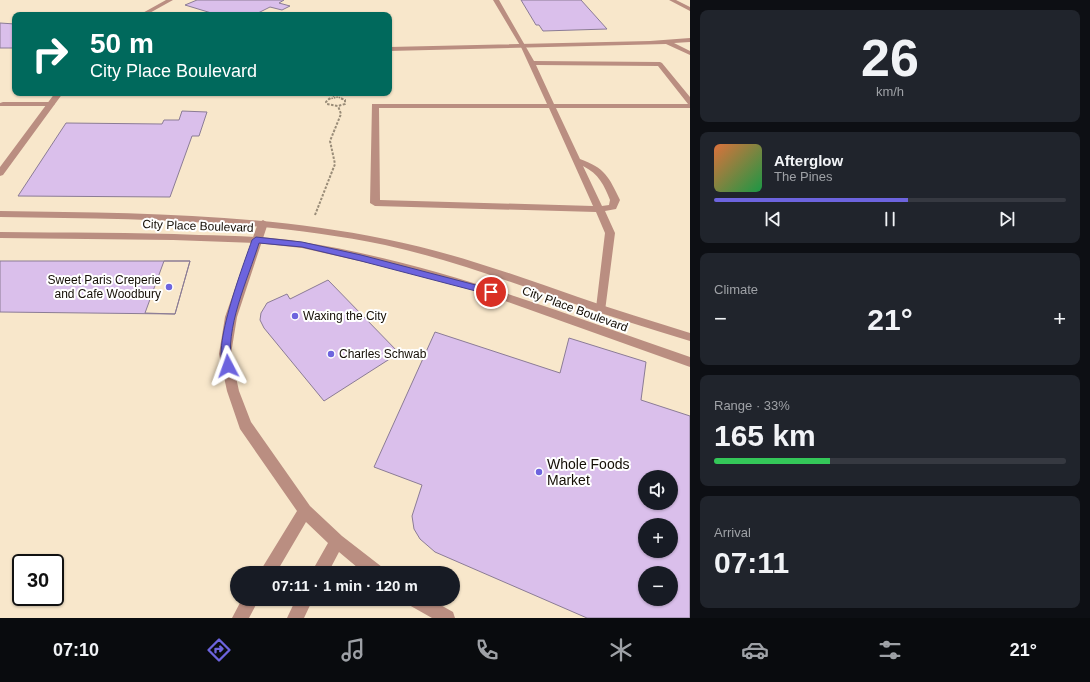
<!DOCTYPE html>
<meta charset="utf-8">
<style>
:root{--surface:#171b24;--page:#20242c;--text:#f1f3f6;--muted:#9ea1a6;--line:#363941;--accent:#6d64de}
body{margin:0;font-family:Arial,sans-serif;background:var(--page);color:var(--text);height:100vh;display:flex;flex-direction:column;font-size:15px;white-space:nowrap}
*{box-sizing:border-box;margin:0}
p{font-size:13px;color:var(--muted)}
.icon{flex:none;width:22px;height:22px;fill:none;stroke:currentColor;stroke-width:2;stroke-linecap:round;stroke-linejoin:round}
.map{position:relative;flex:1;overflow:hidden}
.panel{display:flex;flex-direction:column;gap:10px;padding:10px;background:#0d0f14;width:400px}
.panel>*{flex:none}
.guide{position:absolute;left:12px;top:12px;width:380px;height:84px;border-radius:8px;box-shadow:0 1px 3px #0004;background:#00695c;color:#fff;overflow:hidden}
.buttons{position:absolute;left:638px;top:470px;display:grid;gap:8px}
.buttons a{display:grid;place-items:center;width:40px;height:40px;border-radius:50%;background:var(--surface);box-shadow:0 1px 3px #0004;font-size:20px}
.speed{position:absolute;left:12px;top:554px;display:flex;gap:8px;font-size:20px;font-weight:700;text-align:center}
.speed>*{display:grid;place-content:center;width:52px;height:52px;border-radius:50%;background:var(--surface);box-shadow:0 1px 3px #0004;line-height:1}
.speed .limit{border:2px solid #111;border-radius:6px;background:#fff;color:#111}
.pin{position:absolute;display:grid;place-items:center;width:34px;height:34px;color:#fff;margin:-17px;border:2px solid #fff;border-radius:50%;box-shadow:0 1px 4px #0007}
.me{position:absolute;width:44px;margin:-22px;rotate:356deg;stroke-linejoin:round;filter:drop-shadow(0 0 3px #0008)}
.turn{display:flex;align-items:center;gap:14px;height:84px;padding:0 12px;font-size:18px}
.turn .icon{width:52px;height:52px;stroke-width:2.5}
.turn b{display:block;font-size:28px;line-height:34px}
.big{font-size:30px;font-weight:700;line-height:1.1}
.panel .widget{flex:1;display:flex;flex-direction:column;justify-content:center;gap:6px;min-width:0;padding:0 14px;border-radius:8px;background:var(--page)}
.panel .dial{align-items:center;gap:0}
.dial b{font-size:52px;line-height:1}
.song{display:flex;align-items:center;gap:12px}
.cover{width:48px;height:48px;border-radius:6px;background:linear-gradient(135deg,hsl(20 70% 55%),hsl(140 70% 35%))}
.played{height:4px;border-radius:2px;background:linear-gradient(90deg,var(--accent) 55%,var(--line) 55%)}
.keys{display:flex;justify-content:space-around;direction:ltr}
.heat{display:flex;justify-content:space-between;align-items:center;font-size:22px;direction:ltr}
.charge{height:6px;border-radius:3px;background:linear-gradient(90deg,#34c759 33%,var(--line) 0)}
.trip{position:absolute;left:230px;top:566px;width:230px;height:40px;border-radius:20px;background:var(--surface);box-shadow:0 1px 3px #0004;font-weight:700;line-height:40px;text-align:center}
.menu{display:flex;height:64px;justify-content:space-around;align-items:center;background:#090b0e;color:var(--muted)}
.menu .icon{width:28px;height:28px}
.menu .current{color:var(--accent)}
.menu b{font-size:18px;color:var(--text)}
main{display:flex;flex:1;min-height:0}
.map>svg:first-child{display:block}
</style>
<main>
<div class="map">
<svg width="690" height="618" viewBox="0 0 690 618">
<rect width="100%" height="100%" fill="#f8e7cb"/>
<path fill="#dabfeb" stroke="#8b7c95" fill-rule="evenodd" d="M197,0H284L279,3L290,6L282,10L270,7L254,15H218L185,5Z
M521,0H581L607,29L543,31L539,25H536Z
M0,23L15,24V48H0Z
M182,111L207,112L199,136H192L170,197L18,196L66,123L162,124L164,120H179Z
M0,261H190L175,314L0,312Z
M164,261H190L175,314L145,313Z
M328,280L399,353L324,401L264,328L260,320L261,313L267,303L287,294L290,299Z
M435,332L560,373L569,338L646,362L641,400L690,416V618H587L435,552L420,539L414,529L412,516L422,485L374,467ZM645,477H671V503H645ZM645,525H671V551H645ZM645,573H671V599H645Z"/>
<g fill="none" stroke-linecap="round" stroke-linejoin="round">
<path stroke="#998c78" stroke-width="1.5" stroke-dasharray="1.5 1" stroke-linecap="butt" d="M332,93L334,97
M329,99L338,97L343,99"/>
<path stroke="#998c78" stroke-width="2" stroke-dasharray="2.5 1.5" stroke-linecap="butt" d="M330,98L326,102L327,104L338,106L345,104V100L340,98
M315,215L335,164L330,141L341,114L338,106"/>
<path fill="#ba8e81" fill-rule="evenodd" d="M493,0H499L534,61L660,62L662,63L690,97V108H556L580,159C605,168 609,177 620,200L616,209L605,211L615,233L605,311H597L596,308L605,233L596,212L375,206L370,203L372,104H547L521,47ZM536,65L658,66L688,104H554ZM379,108H549L593,206L380,200ZM583,166C599,174 604,185 610,200L609,205L602,206Z
M3,102H51L55,104L51,106H0V103Z"/>
<path fill="#ba8e81" fill-rule="evenodd" d="M166,0H173L146,15H139Z
M690,38V42L674,43L690,51V55L666,44L389,51V47L650,41Z
M55,93H63L3,175L0,176V167Z
M263,220L268,223L237,317L231,354L239,391L251,422L310,506L342,536L382,567L384,573H364L339,552L328,573H311L328,543L306,522L276,573H259L297,511L240,429L227,391L219,354L225,317L258,223Z
M242,599H259L249,618H232Z
M296,599H313L304,618H287Z
M407,599H430L453,612L455,618H432L409,605Z"/>
<path fill="#ba8e81" fill-rule="evenodd" d="M669,0H676L690,7V11Z
M0,211C129,213 258,213 385,239C451,252 515,275 578,297C615,310 653,321 690,333V341C651,329 611,317 572,303C510,282 449,259 385,245C259,219 129,219 0,217Z
M0,232C66,233 133,232 199,235C233,236 268,236 302,242C436,263 563,313 690,357V367L477,291L390,268L302,248L256,243L173,240L0,238Z"/>
</g>
<path fill="#6d64de" stroke="#474190" d="M256,237L302,242L361,255L491,289L495,292L491,295L361,261L302,247L259,243C248,279 224,329 232,366L228,371C205,363 246,258 252,240Z"/>
<g fill="#6d64de" stroke="#fff" stroke-width="1.5">
<circle cx="169" cy="287" r="4"/>
<circle cx="295" cy="316" r="4"/>
<circle cx="331" cy="354" r="4"/>
<circle cx="539" cy="472" r="4"/>
</g>
<g text-anchor="middle" stroke-width="4" stroke-linejoin="round" paint-order="stroke">
<g font-size="12" fill="#140e05" stroke="#fff">
<text transform="translate(198 226) rotate(2)" y="4">City Place Boulevard</text>
<text transform="translate(575 309) rotate(20)" y="4">City Place Boulevard</text>
</g>
<g font-size="12" fill="#140e05" stroke="#fff" text-anchor="start">
<text x="161" y="284" text-anchor="end">Sweet Paris Creperie<tspan x="161" dy="14">and Cafe Woodbury</tspan></text>
<text x="303" y="320">Waxing the City</text>
<text x="339" y="358">Charles Schwab</text>
</g>
<g font-size="14" fill="#140e05" stroke="#fff" text-anchor="start">
<text x="547" y="469">Whole Foods<tspan x="547" dy="16">Market</tspan></text>
</g>
</g>
</svg>
<div class="buttons">
<a><svg class="icon" aria-label="sound" viewBox="0 0 24 24"><path d="M4 9h4l5-4v14l-5-4H4zM17 9q2 3 0 6"/></svg></a>
<a>+</a>
<a>−</a>
</div>
<div class="speed"><div class="limit">30</div></div>
<div class="pin" style="left:491px;top:292px;background:#d93025"><svg class="icon" aria-label="arrive" viewBox="0 0 24 24"><path d="M6 21V4h12l-3 4 3 4H6"/></svg></div>
<svg class="me" style="left:228px;top:366px" viewBox="-20 -20 40 40"><path d="M0-17L14 15 0 8-14 15z" fill="#6d64de" stroke="#fff" stroke-width="4"/></svg>
<div class="trip">07:11 · 1 min · 120 m</div>
<div class="guide">
<div class="turn"><svg class="icon" aria-label="right" viewBox="0 0 24 24"><path d="M7 20v-9h11M14 6l5 5-5 5"/></svg><div><b>50 m</b>City Place Boulevard</div></div>
</div>
</div>
<section class="panel">
<div class="widget dial"><b>26</b><p>km/h</p></div>
<div class="widget">
<div class="song"><i class="cover"></i><div><b>Afterglow</b><p>The Pines</p></div></div>
<div class="played"></div>
<div class="keys"><svg class="icon" aria-label="previous" viewBox="0 0 24 24"><path d="M18 5L8 12l10 7zM5 5v14"/></svg><svg class="icon" aria-label="pause" viewBox="0 0 24 24"><path d="M8 5v14M16 5v14"/></svg><svg class="icon" aria-label="next" viewBox="0 0 24 24"><path d="M6 5l10 7-10 7zM19 5v14"/></svg></div>
</div>
<div class="widget"><p>Climate</p>
<div class="heat"><a>−</a><b class="big">21°</b><a>+</a></div>
</div>
<div class="widget"><p>Range · 33%</p><b class="big">165 km</b><div class="charge"></div></div>
<div class="widget"><p>Arrival</p><b class="big">07:11</b></div>
</section>
</main>
<nav class="menu">
<b>07:10</b>
<svg class="icon current" aria-label="directions" viewBox="0 0 24 24"><path d="M12 3l9 9-9 9-9-9zM9 14v-3h6M13 9l2 2-2 2"/></svg>
<svg class="icon" aria-label="music" viewBox="0 0 24 24"><path d="M9 18V5l10-2v13"/><circle cx="6" cy="18" r="3"/><circle cx="16" cy="16" r="3"/></svg>
<svg class="icon" aria-label="phone" viewBox="0 0 24 24"><path d="M5 4h4l2 5-3 2q2 4 5 5l2-3 5 2v4C11 20 4 13 5 4z"/></svg>
<svg class="icon" aria-label="climate" viewBox="0 0 24 24"><path d="M12 3v18M4 7l16 10M4 17L20 7"/></svg>
<svg class="icon" aria-label="car" viewBox="0 0 24 24"><path d="M5 17H2v-5l4-1 3-4h7l3 4 3 1v5h-3M9 17h6M6 11h13"/><circle cx="7" cy="17" r="2"/><circle cx="17" cy="17" r="2"/></svg>
<svg class="icon" aria-label="filters" viewBox="0 0 24 24"><path d="M4 7h16M4 17h16"/><circle cx="9" cy="7" r="2"/><circle cx="15" cy="17" r="2"/></svg>
<b>21°</b>
</nav>
